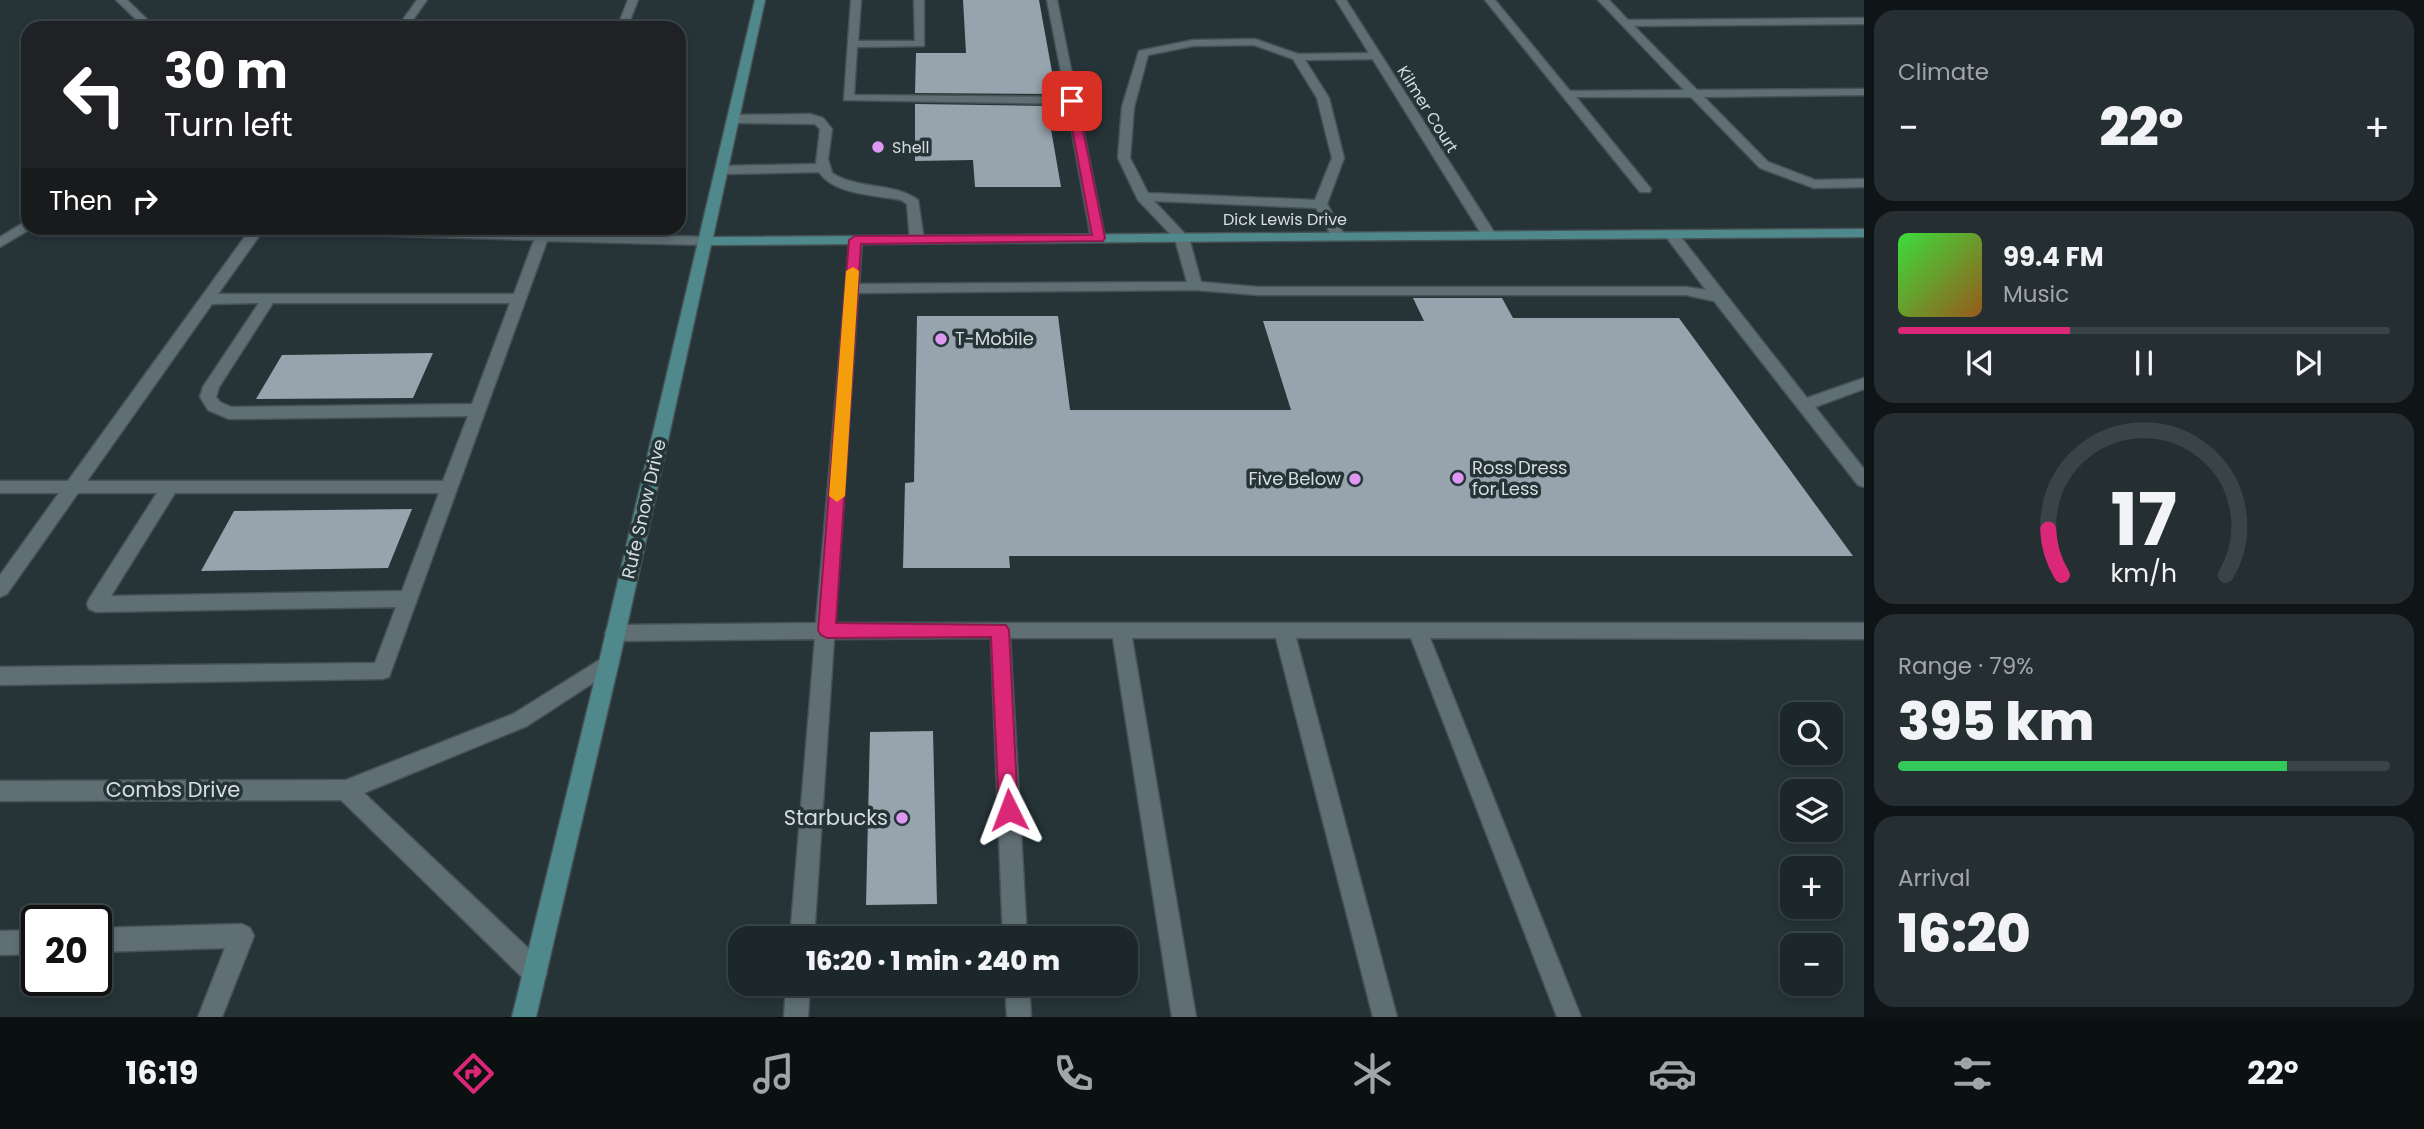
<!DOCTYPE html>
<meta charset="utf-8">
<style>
:root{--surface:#1c272a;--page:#252f32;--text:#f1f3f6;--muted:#a0a5a8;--line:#3a4447;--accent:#db2777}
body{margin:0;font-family:Poppins,sans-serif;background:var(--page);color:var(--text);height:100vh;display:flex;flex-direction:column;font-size:26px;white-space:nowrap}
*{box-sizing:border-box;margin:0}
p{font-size:23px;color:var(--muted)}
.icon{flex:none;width:38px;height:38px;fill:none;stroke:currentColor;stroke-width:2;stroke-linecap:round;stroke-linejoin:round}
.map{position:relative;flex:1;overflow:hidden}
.panel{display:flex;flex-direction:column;gap:10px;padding:10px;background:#0f1517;width:560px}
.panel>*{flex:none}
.top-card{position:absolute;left:21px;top:21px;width:665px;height:214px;border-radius:21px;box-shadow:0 4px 10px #0003,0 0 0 2px var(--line);background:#202124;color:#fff;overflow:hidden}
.controls{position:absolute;left:1780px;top:702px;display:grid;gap:14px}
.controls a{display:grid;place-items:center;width:63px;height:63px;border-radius:14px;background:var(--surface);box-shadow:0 4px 10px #0003,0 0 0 2px var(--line);font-size:35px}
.speed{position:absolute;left:21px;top:905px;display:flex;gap:14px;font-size:35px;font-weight:700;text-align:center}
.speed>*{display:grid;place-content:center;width:91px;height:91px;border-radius:50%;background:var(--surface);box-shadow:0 4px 10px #0003,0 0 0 2px var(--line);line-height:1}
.speed .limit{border:4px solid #111;border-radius:10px;background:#fff;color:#111}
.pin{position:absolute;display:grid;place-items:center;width:60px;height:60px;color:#fff;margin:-30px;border-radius:14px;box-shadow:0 4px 10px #0006}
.me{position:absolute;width:77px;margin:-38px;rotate:357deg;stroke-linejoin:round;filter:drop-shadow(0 0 5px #0008)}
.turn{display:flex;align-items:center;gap:24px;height:147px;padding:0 28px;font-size:32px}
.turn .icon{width:91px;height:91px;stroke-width:2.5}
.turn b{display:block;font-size:49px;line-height:60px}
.then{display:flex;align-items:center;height:66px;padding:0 28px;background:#0003;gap:14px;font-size:26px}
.big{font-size:52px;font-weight:800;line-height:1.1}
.panel .card{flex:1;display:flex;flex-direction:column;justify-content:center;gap:10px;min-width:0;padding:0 24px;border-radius:21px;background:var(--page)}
.panel .dial{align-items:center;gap:0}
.dial svg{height:182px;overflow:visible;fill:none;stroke:var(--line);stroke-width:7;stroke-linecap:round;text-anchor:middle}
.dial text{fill:var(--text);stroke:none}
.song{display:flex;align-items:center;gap:21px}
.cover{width:84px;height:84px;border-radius:10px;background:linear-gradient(135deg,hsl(120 70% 55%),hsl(30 70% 35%))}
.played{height:7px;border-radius:4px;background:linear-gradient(90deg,var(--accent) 35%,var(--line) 35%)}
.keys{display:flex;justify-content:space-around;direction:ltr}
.heat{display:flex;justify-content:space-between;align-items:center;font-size:38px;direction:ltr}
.charge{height:10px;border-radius:5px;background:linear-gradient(90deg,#34c759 79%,var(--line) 0)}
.trip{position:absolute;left:728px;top:926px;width:410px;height:70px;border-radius:21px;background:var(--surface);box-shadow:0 4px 10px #0003,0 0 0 2px var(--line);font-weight:800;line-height:70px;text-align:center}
.tab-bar{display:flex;height:112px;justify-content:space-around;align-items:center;background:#0b1011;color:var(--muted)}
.tab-bar .icon{width:49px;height:49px}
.tab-bar .current{color:var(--accent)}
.tab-bar b{font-size:32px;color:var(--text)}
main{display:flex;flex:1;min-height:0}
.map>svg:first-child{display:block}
</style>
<main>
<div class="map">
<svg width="1864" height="1017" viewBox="0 0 1864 1017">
<rect width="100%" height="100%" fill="#263438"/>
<path fill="#97a4ad" d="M963,0H1039L1056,94L915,93L916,53H966Z
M915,104L1047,106L1061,187H975L973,160L915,161Z
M1413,298H1502L1513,318H1679L1853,556H1009L1010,568H903L905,483L914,482L917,316H1058L1070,410H1291L1263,321H1424Z
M433,353L413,398L256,399L282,355Z
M412,509L388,568L201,571L234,511Z
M933,731L937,904L866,905L870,732Z"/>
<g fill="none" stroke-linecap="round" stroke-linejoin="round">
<defs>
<path id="lane" d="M116,0H127L156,28H145Z
M417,0H427L407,28H397Z
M628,0H638L627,28H617Z
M851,0H861L858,41H915L914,0H924V46L857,47L854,95L1066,97L1047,0H1057L1105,238L1103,241H1093L1091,238L1067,104L844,100Z
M1485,0H1495L1570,91L1684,90L1598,0H1609L1628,20L1864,18V24L1634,26L1697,90L1864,89V95L1704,97L1768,162L1815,180L1864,179V187L1814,188L1760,168L1691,97H1576L1651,189L1650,192H1640Z
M1255,39L1298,54L1376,53L1381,56L1376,59L1305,60L1329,98L1344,158L1327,204L1345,236L1338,240L1333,239L1316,208L1154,201L1189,238L1201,282L1258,287H1686L1706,290L1664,234L1666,231H1676L1807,398L1864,378V389L1815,407L1864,469V487L1858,485L1714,301L1686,295H1258L1195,290L858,293L835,623H1864V639L1430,638L1581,1017H1557L1411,638H1296L1397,1017H1373L1276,638H1132L1196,1017H1172L1113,638H1010L1027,938H1003L991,638L834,639L814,938H790L815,639L615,641L608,639L605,633L608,627L615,625L816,623L850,237H860L862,240L859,284L1187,282L1175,239L1138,200L1118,158L1122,107L1139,51L1193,40ZM1254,45L1293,59L1317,98L1332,158L1315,200L1148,193L1130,158L1134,107L1148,55L1193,46Z
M810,114L823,118L832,129L828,159L832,173C858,190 894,182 918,200L924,240L922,243H912L910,240L907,204L901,200C876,195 834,195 819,172L722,174L716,170L722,166L816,164L820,129L815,124L734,123L728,119L734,115Z
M28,220V228H32L0,247V237Z
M247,228H377L706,237L713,241L706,245L547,241L389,677L382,679L0,685V667L375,663L396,607L96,612L89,609L87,604L89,599L157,493H78L7,594L0,597V575L59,493H0V481H68L249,231ZM262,232L534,240L514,294H218ZM259,303L203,387L200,397L208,410L229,419L468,416L443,481H87L212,304ZM273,303H510L472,404L231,407L220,402L216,397L219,387ZM175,493H439L402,591L111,596Z
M242,924L250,928L254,936L222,1017H198L225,948L96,952V928Z
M37,930V954L0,955V931Z
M786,984H810L808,1017H784Z
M1005,984H1029L1031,1017H1007Z"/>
<path id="street" d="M1336,0H1346L1496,235L1494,238H1484L1482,235Z
M609,654L616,656L619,662L616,668L527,726L364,793L544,963L547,972L544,981L535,984L526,981L341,800L0,801V781L346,780L513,714Z"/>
<path id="secondary" d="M755,0H765L713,237L1864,229V237L711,245L619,662L536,1017H512L599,662Z"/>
</defs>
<use href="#lane" stroke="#465255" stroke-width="3"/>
<use href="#street" stroke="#465255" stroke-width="3"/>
<use href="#secondary" stroke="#465255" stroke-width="3"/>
<use href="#lane" fill="#5f6f73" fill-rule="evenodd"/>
<use href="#street" fill="#5f6f73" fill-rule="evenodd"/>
<use href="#secondary" fill="#4f898c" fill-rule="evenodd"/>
</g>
<path fill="#db2777" stroke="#8e194d" stroke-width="2" d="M1072,98L1077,101L1105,238L1103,241L861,244L836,623L1006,625L1009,630L1018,810L1016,816L1009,819L1001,816L999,810L991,637L827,638L821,635L818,630L849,240L855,236L1092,235L1067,101Z"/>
<path fill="#f59e0b" d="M853,267L859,271L845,496L837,502L829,496L846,271Z"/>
<g fill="#de98f2" stroke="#263438" stroke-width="2.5">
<circle cx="878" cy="147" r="7"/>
<circle cx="941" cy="339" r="7"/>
<circle cx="1458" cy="478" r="7"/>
<circle cx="1355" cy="479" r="7"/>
<circle cx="902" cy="818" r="7"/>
</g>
<g text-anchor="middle" stroke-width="7" stroke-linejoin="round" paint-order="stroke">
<g font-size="16" fill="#d5dddf" stroke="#263438">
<text transform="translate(1428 109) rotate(58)" y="6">Kilmer Court</text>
<text x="1285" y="225">Dick Lewis Drive</text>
</g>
<g font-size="16" fill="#d5dddf" stroke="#263438" text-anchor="start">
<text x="892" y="153">Shell</text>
</g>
<g font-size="18" fill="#d5dddf" stroke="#263438" text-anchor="start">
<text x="955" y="345">T-Mobile</text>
<text x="1472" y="474">Ross Dress<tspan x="1472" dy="21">for Less</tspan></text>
<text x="1341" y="485" text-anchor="end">Five Below</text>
</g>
<g font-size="18" fill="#d5dddf" stroke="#263438">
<text transform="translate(644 509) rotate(-77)" y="6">Rufe Snow Drive</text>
</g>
<g font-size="21" fill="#d5dddf" stroke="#263438">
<text x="173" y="797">Combs Drive</text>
</g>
<g font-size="21" fill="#d5dddf" stroke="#263438" text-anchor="end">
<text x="888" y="825">Starbucks</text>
</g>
</g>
</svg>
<div class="controls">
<a><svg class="icon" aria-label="search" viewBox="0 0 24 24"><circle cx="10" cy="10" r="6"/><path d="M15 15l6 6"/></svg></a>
<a><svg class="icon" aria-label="layers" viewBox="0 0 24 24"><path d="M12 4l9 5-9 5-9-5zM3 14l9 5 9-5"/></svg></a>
<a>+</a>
<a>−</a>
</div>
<div class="speed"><div class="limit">20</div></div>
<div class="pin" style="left:1072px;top:101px;background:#d93025"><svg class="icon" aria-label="arrive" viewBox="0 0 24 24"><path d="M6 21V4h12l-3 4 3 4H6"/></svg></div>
<svg class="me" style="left:1009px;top:810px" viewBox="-20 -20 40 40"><path d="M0-17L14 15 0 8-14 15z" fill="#db2777" stroke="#fff" stroke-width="4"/></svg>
<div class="trip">16:20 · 1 min · 240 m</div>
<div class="top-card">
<div class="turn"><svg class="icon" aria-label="left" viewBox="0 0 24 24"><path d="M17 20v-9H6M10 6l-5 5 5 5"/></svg><div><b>30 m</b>Turn left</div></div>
<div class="then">Then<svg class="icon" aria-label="right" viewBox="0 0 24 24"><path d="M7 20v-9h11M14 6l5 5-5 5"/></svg></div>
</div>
</div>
<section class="panel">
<div class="card"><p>Climate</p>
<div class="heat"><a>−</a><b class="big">22°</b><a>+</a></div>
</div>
<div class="card">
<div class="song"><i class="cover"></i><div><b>99.4 FM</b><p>Music</p></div></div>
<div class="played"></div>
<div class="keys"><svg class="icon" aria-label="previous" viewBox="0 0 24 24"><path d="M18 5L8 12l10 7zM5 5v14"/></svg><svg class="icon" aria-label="pause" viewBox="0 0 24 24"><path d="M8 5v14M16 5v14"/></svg><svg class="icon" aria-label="next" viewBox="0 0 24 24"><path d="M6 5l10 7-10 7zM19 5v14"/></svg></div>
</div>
<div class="card dial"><svg viewBox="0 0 100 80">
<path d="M14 69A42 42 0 1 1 86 69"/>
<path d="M14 69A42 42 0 0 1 8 49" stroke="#db2777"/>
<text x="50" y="56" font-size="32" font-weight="700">17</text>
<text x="50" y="72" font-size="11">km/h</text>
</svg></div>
<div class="card"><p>Range · 79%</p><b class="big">395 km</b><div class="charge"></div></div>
<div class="card"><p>Arrival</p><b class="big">16:20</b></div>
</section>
</main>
<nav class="tab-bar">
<b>16:19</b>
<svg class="icon current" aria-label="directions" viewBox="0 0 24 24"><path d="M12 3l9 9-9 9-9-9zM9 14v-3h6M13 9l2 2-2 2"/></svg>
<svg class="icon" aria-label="music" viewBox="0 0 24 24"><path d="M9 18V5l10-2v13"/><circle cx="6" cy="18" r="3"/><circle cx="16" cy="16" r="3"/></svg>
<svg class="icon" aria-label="phone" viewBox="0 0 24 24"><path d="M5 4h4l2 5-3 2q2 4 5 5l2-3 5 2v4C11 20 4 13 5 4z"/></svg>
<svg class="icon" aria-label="climate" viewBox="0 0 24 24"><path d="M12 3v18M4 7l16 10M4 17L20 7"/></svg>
<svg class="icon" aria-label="car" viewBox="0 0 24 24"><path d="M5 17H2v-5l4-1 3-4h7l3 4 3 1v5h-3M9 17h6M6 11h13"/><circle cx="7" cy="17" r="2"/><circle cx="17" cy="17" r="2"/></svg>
<svg class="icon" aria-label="filters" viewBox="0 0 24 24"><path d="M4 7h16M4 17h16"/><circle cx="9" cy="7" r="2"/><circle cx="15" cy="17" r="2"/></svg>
<b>22°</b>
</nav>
